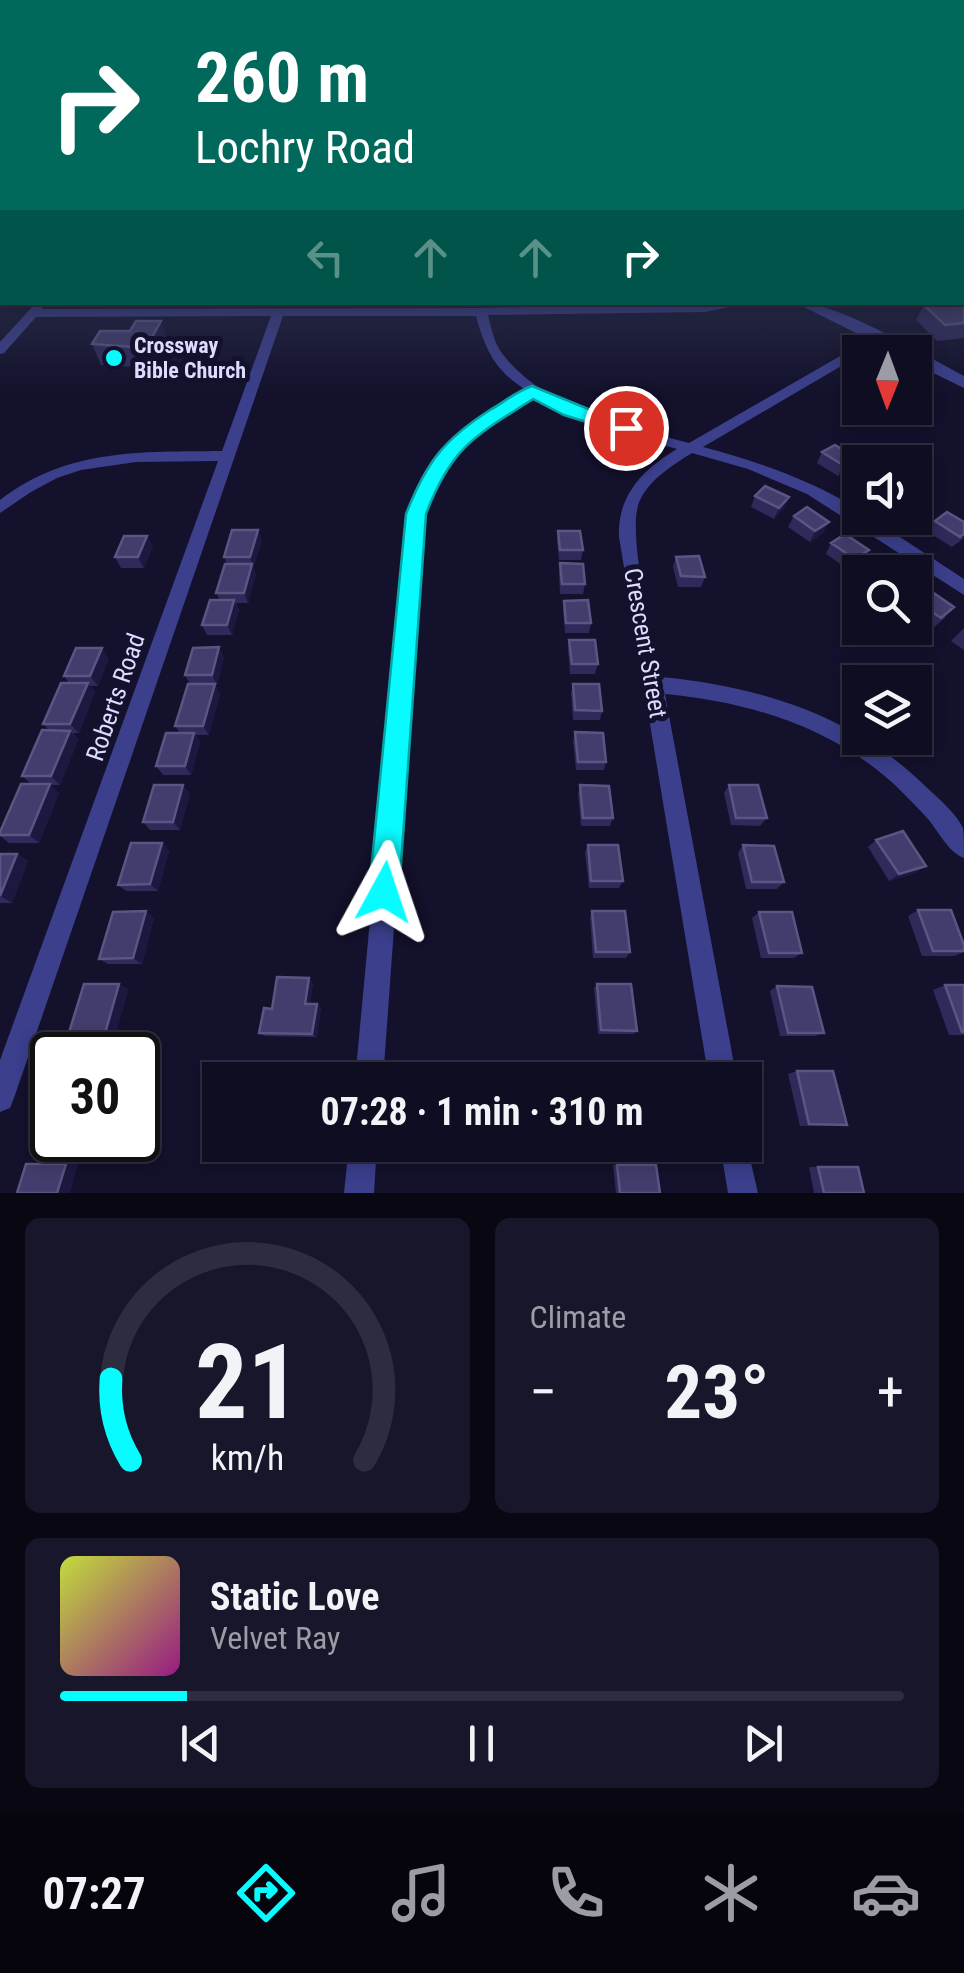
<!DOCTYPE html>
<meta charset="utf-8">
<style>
:root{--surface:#0e0d21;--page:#17162a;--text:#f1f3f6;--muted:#9b9ca5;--line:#2e2d3f;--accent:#08fcff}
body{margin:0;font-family:"Roboto Condensed",sans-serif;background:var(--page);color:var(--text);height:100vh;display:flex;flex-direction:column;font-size:38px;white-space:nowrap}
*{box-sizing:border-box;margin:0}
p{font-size:32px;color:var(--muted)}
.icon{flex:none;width:55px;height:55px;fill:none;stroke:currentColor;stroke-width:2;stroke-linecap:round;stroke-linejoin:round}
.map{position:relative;height:1193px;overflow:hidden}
.sheet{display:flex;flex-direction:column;gap:25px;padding:25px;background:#080712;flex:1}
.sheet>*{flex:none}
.hud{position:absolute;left:0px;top:0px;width:965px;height:305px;box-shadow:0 5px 15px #0003,0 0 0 2px var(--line);background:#00695c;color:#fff;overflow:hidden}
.needle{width:65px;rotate:181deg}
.controls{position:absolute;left:842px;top:335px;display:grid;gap:20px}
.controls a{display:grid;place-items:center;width:90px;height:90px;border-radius:0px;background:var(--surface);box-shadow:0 5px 15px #0003,0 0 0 2px var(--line);font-size:50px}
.speed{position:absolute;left:30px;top:1032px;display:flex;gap:20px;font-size:50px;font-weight:700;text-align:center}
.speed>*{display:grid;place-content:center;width:130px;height:130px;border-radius:50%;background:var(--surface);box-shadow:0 5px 15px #0003,0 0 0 2px var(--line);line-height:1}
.speed .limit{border:5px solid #111;border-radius:15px;background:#fff;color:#111}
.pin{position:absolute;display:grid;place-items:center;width:85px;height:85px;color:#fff;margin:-42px;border:5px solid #fff;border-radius:50%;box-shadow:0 2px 10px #0007}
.me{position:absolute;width:110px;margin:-55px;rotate:5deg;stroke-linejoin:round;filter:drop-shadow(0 0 8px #0008)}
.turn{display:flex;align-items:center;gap:35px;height:210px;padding:0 30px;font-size:45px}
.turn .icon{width:130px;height:130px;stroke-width:2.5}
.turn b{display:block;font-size:70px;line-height:85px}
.lanes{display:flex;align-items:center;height:95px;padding:0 30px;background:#0003;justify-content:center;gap:50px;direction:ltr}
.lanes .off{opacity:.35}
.big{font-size:75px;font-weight:700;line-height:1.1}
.sheet .widget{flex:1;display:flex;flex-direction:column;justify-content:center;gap:15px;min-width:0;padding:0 35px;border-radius:15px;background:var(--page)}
.sheet .dial{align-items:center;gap:0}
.dial svg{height:260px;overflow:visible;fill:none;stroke:var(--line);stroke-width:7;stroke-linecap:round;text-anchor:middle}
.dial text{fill:var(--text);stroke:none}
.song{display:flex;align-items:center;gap:30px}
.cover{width:120px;height:120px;border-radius:15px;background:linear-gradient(135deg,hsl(70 70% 55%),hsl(310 70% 35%))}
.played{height:10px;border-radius:5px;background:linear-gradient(90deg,var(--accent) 15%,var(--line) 15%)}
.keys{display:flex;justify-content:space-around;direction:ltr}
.heat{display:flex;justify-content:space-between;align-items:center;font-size:55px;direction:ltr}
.sheet .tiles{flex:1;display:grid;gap:25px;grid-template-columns:1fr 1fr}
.widget:last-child{grid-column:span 2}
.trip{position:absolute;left:202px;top:1062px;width:560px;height:100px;border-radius:0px;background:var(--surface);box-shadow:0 5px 15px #0003,0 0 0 2px var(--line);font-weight:700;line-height:100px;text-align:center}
.menu{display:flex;height:160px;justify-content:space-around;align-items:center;background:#06050d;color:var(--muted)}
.menu .icon{width:70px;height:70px}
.menu .on{color:var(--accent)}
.menu b{font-size:45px;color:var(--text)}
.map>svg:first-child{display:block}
</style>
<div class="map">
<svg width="964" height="1193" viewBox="0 0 964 1193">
<rect width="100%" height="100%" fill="#13112c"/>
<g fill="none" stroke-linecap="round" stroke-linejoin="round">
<path fill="#3b3f8c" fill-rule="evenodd" d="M0,234H2V240H0Z
M962,267H964V273H962Z
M753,302L705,312L488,315C491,327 494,342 501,352C542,408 625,426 689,443L875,336H883V342L860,352V355L703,447C760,462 810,480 860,510V518H871L964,579V595L807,494L748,469L692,453C673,465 650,479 640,500C625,531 654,640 661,677C758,686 851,715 921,782C934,795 955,811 963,828C964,835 964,849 964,858C948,852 939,832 928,819C918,808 907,797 896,786C832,727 750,702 665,694L737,1080H709L619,537C617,496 643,469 677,449C629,436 578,422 535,396C480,427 447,453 424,514L383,1080H355L408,514C434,450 467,423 526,390C495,371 485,349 476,316H283L14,1098L10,1108L0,1112V1060L218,461L136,462L81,470L57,478L31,492L0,513V500C68,448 140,452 222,451L271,316L36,317L4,353L0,354V342L34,305H42V309L481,308Z
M745,1137L758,1193H728L720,1145H745Z
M349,1145H377L374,1193H344Z"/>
<path fill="#3b3f8c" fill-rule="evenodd" d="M794,302C839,302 922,354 964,376V388L915,364V352H894Z"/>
<path fill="#b763ff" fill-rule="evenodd" d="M962,243L964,244V255H962Z"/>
</g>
<path fill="#2f2a5a" d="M964,302V338L937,341L916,320L924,305Z
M168,342L155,368L101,365L92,344Z
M822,452L855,457L850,468L838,476L817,463Z
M860,473V490L852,485Z
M915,494L923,514L911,522L904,518H915Z
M755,496L789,497L784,508L774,519L751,507Z
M794,516L823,533L810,542L788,527Z
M935,521L964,538L952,547L928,532Z
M258,530L262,541L253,567L256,574L248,603H236L239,610L232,635H207L202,625L220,600L216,593L227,564L224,557Z
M558,531L583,550L581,560H559L557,541Z
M831,543L869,550L862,560L849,570L826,554Z
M153,546L144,568H121L115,557Z
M676,557L705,577L701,587H678L673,567Z
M560,563L585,584L583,594H560L559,574Z
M915,599L946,617L933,628L915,616Z
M564,601L591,623L589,633H565L563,611Z
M964,628V650L951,641Z
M569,640L598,664L595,674H570L568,650Z
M224,657L217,685H215L220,694L209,735H196L200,742L191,775H163L156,766L180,733L175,726L190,684L185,675Z
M109,658L98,686H90L95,692L79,733H73L78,740L60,785H50L59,793L39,843H9L0,836V832L31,784L22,776L49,730L43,724L69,683L64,676Z
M573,684L602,711L600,720H573L571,693Z
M575,732L606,762L604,770H576L573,741Z
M580,785L613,818L610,826H581L578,794Z
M729,785L767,818L760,826L731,825L724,793Z
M190,793L180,830H150L143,822Z
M876,840L916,873L889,881L868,847Z
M162,843L169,851L158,891H126L118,885Z
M588,845L623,881L619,888H589L585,852Z
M743,845L784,882L777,889H746L738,853Z
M0,854H17L28,861L12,903H0Z
M918,910L964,945V952L954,956H922L908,916Z
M592,911L630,952L626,958H593L590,917Z
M759,912L802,953L794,958H761L752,918Z
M154,918L142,964H108L99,959Z
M313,983L310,1004H317L321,1008L317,1037L265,1036L259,1033L272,1009Z
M597,984L637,1031L633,1034H598L594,988Z
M945,985H964V1035H949L933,990Z
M777,986L824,1033L815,1036H780L770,991Z
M797,1071L847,1125L800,1126L788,1074Z
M613,1165H617L660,1193H616Z
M809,1167H858L864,1193H814Z"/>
<path fill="#1c1840" d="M161,321L168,342L155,368L146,348Z
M855,457L850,468L838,476L843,465Z
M789,497L784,508L774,519L779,508Z
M930,503L923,514L911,522L918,512Z
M829,522L823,533L810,542L815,531Z
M258,530L262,541L254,567L250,557Z
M147,536L153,546L144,568L138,557Z
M869,550L862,560L849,570L855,559Z
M252,564L256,574L248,603L244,593Z
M234,600L239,610L232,635L227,625Z
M219,647L224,657L217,685L212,675Z
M102,648L109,658L98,686L90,676Z
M88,683L95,692L79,733L70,724Z
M215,684L220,694L209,735L203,726Z
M70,731L78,740L60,785L51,776Z
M194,733L200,742L191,775L185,766Z
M50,784L59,793L39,843L29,835Z
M183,785L190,793L180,830L173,822Z
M162,843L169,851L158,891L150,884Z
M17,854L28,861L12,903L0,896Z
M926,866L916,873L889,881L899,874Z
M146,911L154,918L142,964L133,958Z
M309,978L313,983L309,1008L305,1004Z
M119,984L129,989L110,1055H99Z
M317,1004L321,1008L317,1037L312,1034Z
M77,1140H89L86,1149L75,1148Z
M66,1164H78L70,1193H57Z"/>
<path fill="#423d6c" stroke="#5a5683" stroke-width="2.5" d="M962,302H964V323L945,325L924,305Z
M136,321H161L146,348L92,344L100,331H130Z
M835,445L855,457L843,465L822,452Z
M765,486L789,497L779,508L755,496Z
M915,494L930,503L918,512L915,510Z
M807,507L829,522L815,531L794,516Z
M947,512L964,522V534L960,537L935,521Z
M232,530H258L250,557H224Z
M558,531H580L583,550H560Z
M845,534L869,550L855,559L831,543Z
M124,536H147L138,557H115Z
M699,556L705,577L681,576L676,557Z
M885,561L902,572H874L871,571Z
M560,563L583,564L585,584H562Z
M225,564H252L244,593H216Z
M928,589L954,607L941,618L915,600Z
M210,600H234L227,625H202Z
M588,600L591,623H566L564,601Z
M569,640H595L598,664H572Z
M219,647L212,675H185L193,648Z
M76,648H102L90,676H64Z
M61,683H88L70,724H43Z
M188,684H215L203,726H175Z
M573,684H599L602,711L575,710Z
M42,730L70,731L51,776H22Z
M575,732L603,733L606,762H578Z
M166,733H194L185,766H156Z
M21,784H50L29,835H0V832Z
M154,785H183L173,822H143Z
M580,785L609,786L613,818H583Z
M729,785H758L767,818H736Z
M903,831L926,866L899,874L876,840Z
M131,843H162L150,884L118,885Z
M588,845H618L623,881H591Z
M743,845L774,846L784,882H752Z
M0,854H17L0,896Z
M918,910H951L964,945V951H933Z
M146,911L133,958L99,959L113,912Z
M592,911H625L630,952H596Z
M759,912H792L802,953H769Z
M277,977L309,978L305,1004H317L312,1034L259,1033L264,1008L272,1009Z
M84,984H119L99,1055H62Z
M597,984H631L637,1031L601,1030Z
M945,985H964V1032H962Z
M777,986L812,987L824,1033H788Z
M607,1070H644L645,1080H608Z
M797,1071H833L847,1125L809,1124Z
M52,1093V1140H77L75,1148H35Z
M26,1164H66L57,1193H17Z
M617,1165H656L660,1193H620Z
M818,1167H858L864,1193H824Z"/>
<linearGradient id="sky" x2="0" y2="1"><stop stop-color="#0a0918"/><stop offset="0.58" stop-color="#333856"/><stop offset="1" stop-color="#333856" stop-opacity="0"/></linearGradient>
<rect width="964" height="395" fill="url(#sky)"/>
<path fill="#08fcff" stroke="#05a4a6" stroke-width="2.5" d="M532,386L635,428L626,434L619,432L564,415L533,399C475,436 451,447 426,514L399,892L395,902L384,907L373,902L369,892L406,514C426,463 443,440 490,410C504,402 517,391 532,386Z"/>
<circle fill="#08fcff" stroke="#13112c" stroke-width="4" cx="114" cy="358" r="10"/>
<g text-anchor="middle" stroke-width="10" stroke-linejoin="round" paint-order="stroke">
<g font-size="22" font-weight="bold" fill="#dddcff" stroke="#13112c" text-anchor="start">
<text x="134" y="353">Crossway<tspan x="134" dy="25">Bible Church</tspan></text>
</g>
<g font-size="25" fill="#dddcff" stroke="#13112c">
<text transform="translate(646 643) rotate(80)" y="9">Crescent Street</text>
<text transform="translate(115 697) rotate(-71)" y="9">Roberts Road</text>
</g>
</g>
</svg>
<div class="controls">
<a><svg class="needle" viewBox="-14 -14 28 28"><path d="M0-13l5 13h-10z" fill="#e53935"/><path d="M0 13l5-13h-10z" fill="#9b9ca5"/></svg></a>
<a><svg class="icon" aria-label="sound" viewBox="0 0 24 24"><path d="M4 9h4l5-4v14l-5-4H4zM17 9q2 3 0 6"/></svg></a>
<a><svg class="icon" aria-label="search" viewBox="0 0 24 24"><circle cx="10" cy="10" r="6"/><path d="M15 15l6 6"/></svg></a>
<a><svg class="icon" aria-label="layers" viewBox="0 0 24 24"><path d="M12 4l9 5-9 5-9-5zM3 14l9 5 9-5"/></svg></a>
</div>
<div class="speed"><div class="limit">30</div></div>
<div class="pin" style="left:626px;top:428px;background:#d93025"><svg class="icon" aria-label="arrive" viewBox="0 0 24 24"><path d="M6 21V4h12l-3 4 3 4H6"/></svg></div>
<svg class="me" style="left:384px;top:892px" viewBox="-20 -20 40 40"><path d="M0-17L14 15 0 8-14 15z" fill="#08fcff" stroke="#fff" stroke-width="4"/></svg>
<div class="trip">07:28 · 1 min · 310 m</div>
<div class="hud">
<div class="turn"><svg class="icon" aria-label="right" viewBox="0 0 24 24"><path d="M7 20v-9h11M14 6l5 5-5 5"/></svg><div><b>260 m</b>Lochry Road</div></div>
<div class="lanes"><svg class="icon off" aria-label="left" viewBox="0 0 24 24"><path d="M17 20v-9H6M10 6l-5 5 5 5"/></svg><svg class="icon off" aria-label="ahead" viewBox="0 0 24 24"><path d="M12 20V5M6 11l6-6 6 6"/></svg><svg class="icon off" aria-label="ahead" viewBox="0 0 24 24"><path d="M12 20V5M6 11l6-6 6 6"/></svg><svg class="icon" aria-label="right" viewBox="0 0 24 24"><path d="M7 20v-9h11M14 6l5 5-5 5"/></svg></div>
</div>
</div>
<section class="sheet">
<div class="tiles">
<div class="widget dial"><svg viewBox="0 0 100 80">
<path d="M14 69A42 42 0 1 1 86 69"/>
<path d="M14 69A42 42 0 0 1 8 44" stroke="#08fcff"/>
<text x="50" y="56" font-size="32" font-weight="700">21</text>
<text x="50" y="72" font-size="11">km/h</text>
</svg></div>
<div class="widget"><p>Climate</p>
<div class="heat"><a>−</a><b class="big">23°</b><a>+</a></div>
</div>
<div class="widget">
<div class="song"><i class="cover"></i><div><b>Static Love</b><p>Velvet Ray</p></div></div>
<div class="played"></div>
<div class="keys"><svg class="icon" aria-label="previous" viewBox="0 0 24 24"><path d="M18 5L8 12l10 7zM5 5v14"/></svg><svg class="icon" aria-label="pause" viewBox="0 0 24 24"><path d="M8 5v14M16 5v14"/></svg><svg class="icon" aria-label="next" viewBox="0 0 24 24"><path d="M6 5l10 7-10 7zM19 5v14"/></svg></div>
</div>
</div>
</section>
<nav class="menu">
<b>07:27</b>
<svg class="icon on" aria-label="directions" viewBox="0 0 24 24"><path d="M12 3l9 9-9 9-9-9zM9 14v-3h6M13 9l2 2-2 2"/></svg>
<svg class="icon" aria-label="music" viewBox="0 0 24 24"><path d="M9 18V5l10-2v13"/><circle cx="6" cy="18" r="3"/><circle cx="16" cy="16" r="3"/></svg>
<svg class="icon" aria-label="phone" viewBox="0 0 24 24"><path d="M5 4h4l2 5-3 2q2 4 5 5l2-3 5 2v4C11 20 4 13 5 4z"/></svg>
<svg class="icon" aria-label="climate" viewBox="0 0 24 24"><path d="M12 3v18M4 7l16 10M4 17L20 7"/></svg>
<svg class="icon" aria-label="car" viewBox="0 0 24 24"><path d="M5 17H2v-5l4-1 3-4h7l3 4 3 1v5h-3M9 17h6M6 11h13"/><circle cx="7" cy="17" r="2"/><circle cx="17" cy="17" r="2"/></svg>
</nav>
